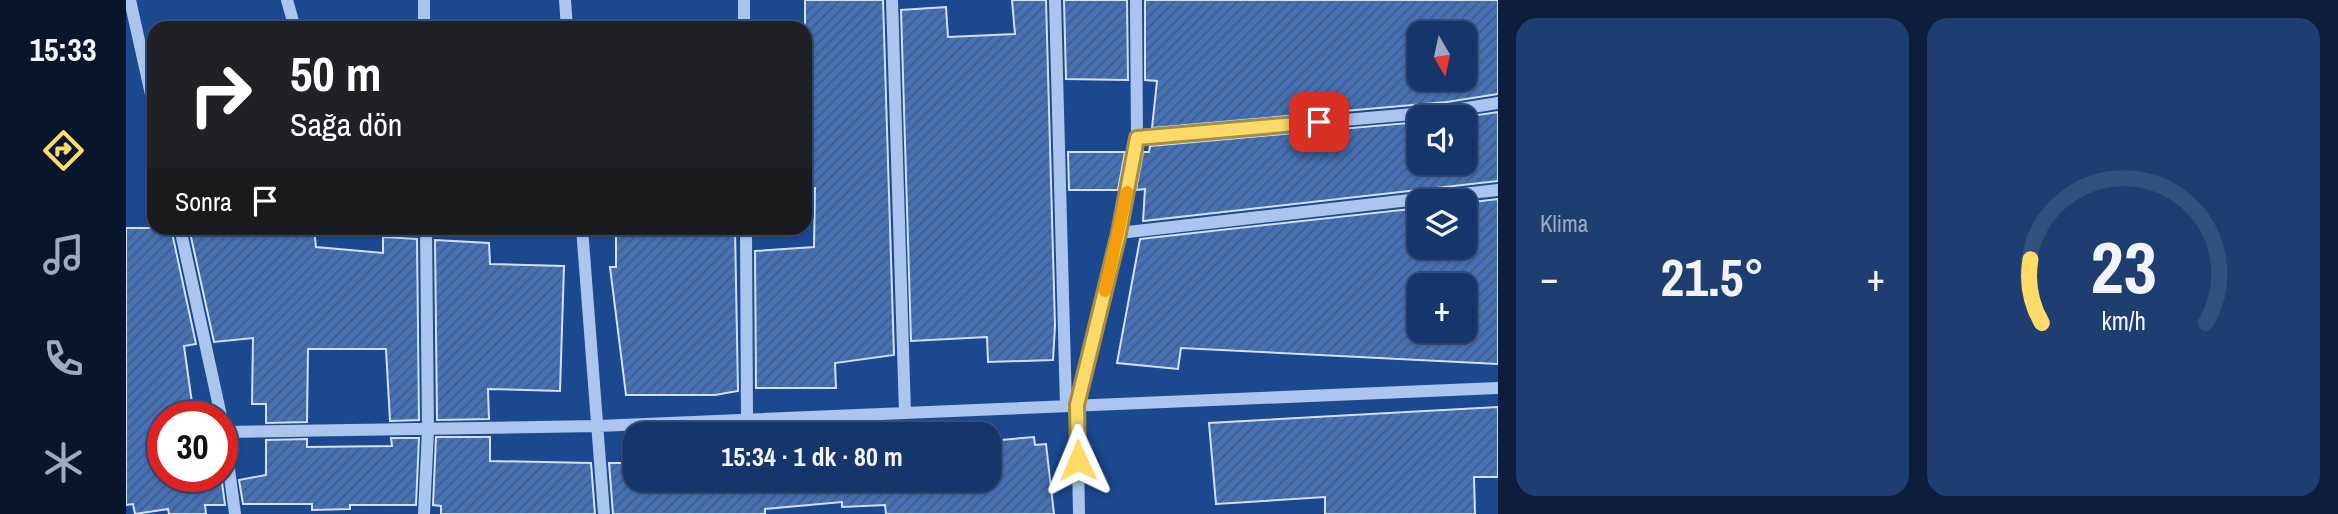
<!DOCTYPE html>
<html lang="tr">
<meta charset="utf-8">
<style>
:root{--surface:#15366b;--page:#1e3e71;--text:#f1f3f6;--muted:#9dabc1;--line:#34507e;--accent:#fedb69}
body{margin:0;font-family:"Archivo Narrow",sans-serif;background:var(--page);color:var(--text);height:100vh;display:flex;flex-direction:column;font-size:26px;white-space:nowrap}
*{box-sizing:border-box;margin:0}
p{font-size:23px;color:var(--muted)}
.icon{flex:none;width:38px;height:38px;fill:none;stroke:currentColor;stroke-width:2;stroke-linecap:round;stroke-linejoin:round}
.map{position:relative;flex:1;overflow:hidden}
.panel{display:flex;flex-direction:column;gap:18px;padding:18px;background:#0c1e3b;width:840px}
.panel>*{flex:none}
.guide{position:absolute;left:21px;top:21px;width:665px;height:214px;border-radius:21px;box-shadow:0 2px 5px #0004,0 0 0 2px var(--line);background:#202124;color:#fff;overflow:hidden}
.needle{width:46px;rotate:171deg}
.fabs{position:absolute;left:1281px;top:21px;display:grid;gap:14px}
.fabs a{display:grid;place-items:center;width:70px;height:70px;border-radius:14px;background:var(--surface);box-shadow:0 2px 5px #0004,0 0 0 2px var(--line);font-size:35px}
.speed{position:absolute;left:21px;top:401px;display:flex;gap:14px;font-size:35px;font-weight:700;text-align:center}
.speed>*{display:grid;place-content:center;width:91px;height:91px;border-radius:50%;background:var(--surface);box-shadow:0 2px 5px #0004,0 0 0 2px var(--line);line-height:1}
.speed .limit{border:10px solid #d22;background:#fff;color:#111}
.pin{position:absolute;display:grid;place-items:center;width:60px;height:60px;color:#fff;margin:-30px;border-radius:14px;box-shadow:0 4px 10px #0006}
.me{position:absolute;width:77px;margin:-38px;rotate:359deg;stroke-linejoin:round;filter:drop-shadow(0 0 5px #0008)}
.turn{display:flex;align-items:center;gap:24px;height:147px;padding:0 28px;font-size:32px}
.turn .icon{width:91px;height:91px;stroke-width:2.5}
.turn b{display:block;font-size:49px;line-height:60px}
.then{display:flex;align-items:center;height:66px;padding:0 28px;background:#0003;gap:14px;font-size:26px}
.big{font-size:52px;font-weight:700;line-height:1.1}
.panel .tile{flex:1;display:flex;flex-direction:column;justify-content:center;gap:10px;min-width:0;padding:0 24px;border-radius:21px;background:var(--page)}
.panel .dial{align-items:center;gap:0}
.dial svg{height:182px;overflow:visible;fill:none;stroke:var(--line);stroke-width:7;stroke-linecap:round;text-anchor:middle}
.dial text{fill:var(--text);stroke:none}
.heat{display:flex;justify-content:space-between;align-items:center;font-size:38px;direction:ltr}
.panel .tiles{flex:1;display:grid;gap:18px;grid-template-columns:repeat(2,1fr)}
.trip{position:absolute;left:497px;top:422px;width:378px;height:70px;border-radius:21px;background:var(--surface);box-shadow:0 2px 5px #0004,0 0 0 2px var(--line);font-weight:700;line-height:70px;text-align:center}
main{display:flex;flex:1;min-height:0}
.menu{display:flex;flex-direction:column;width:126px;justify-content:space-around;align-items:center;background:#08162b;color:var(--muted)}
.menu .icon{width:49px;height:49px}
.menu .on{color:var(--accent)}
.menu b{font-size:32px;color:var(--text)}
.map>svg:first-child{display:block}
</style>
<main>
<nav class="menu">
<b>15:33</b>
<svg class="icon on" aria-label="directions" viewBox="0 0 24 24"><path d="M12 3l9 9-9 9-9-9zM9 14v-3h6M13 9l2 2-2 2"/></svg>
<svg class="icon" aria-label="music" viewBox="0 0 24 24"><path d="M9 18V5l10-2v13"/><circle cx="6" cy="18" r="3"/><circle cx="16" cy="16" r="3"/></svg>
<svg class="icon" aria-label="phone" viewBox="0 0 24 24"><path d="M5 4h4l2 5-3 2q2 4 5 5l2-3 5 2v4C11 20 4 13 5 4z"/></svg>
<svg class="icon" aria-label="climate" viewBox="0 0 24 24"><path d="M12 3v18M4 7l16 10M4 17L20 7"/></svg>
</nav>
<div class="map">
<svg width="1372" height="514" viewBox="0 0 1372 514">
<defs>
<pattern id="building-hatch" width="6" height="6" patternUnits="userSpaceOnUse" patternTransform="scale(1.75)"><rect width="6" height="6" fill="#4471b7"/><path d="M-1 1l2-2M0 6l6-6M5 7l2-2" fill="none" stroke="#485d7c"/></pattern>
</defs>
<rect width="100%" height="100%" fill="#1c488f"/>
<path fill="url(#building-hatch)" stroke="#d1e1fa" stroke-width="2" fill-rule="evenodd" d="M679,0H757L768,355L709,363L710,388H630L629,251L688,247L689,188H679Z
M886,0H920L929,326L927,360L862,362L861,337L785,341L775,10L820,7L822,37L889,34Z
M938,0H1001L1002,80L940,79Z
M1019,0H1372V94L1321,102L1026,128L1031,81L1019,80ZM1293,33H1339V79H1293Z
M1372,112V181L1017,221L1019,189L1010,190L1017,152H1023L1024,146L1293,122V163H1339L1338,117Z
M942,152H999L992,190H943Z
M1372,199V364L1055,348L1052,369L991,363L1014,239L1293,208V247H1339V203ZM1293,285H1339V331H1293Z
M0,228H45L70,344L58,346L66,403L45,406L46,416H37V476H75L77,490V485L96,482L99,505H79L80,514H43L42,509L9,514L7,504L0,505Z
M63,228H188L190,247L257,253V237L291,239L293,420L264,421L260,349H182L181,422L140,423V404H126L127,338L88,342Z
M490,228H609L612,391L589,395H500L484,267H490Z
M309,240L363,243L364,264L438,266L434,391L362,389L363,419L311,420Z
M1372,407V477H1348L1349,514H1199V497L1090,504L1083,423Z
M743,429V434H697V432Z
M310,437H364V461L465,463L469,514H315V506L307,505Z
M908,437L909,445L920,444L928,514H760L759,505L716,507V502L639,509V514H487L483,463H509V480H863V441Z
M265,438H293L290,505H224V509L186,510V504H117L113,480L140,475V440L181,439V447L266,446Z"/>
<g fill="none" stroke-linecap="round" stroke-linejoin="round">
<path stroke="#abc6ee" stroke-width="12" d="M4,0L28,108
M161,0L169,28
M298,0V28
M439,0L441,28
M618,0V28
M766,0L779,413
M929,0L940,406
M1011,138L1322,111L1372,103
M54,228L95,416
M456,228L478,514
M620,228L621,420
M993,233L1372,190
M97,424L109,514
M99,432L472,426L1372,388
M298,514L302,430L300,228
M953,514L951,405L993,233L1011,138L1010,0"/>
</g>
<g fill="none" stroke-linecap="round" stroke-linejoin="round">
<defs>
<path id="route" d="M952,460L951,405L993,233L1011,138L1193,122"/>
</defs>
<use href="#route" stroke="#a58e44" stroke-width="18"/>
<use href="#route" stroke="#fedb69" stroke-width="12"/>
<path stroke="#f59e0b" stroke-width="12" d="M979,291L1001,192"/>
</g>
</svg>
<div class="fabs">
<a><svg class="needle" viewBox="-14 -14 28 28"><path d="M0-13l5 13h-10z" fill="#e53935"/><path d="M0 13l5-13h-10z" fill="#9dabc1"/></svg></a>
<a><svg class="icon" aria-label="sound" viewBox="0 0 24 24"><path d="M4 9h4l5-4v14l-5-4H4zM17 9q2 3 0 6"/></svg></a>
<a><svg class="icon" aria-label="layers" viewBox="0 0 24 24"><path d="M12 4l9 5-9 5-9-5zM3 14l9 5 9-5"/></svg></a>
<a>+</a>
</div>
<div class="speed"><div class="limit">30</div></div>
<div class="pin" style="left:1193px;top:122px;background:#d93025"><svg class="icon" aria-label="arrive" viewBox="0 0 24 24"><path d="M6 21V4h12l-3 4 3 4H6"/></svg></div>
<svg class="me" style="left:952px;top:460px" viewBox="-20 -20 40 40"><path d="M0-17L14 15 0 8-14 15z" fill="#fedb69" stroke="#fff" stroke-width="4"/></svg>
<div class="trip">15:34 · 1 dk · 80 m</div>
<div class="guide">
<div class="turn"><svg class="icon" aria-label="right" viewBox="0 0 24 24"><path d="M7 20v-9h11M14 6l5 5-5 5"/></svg><div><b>50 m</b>Sağa dön</div></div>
<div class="then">Sonra<svg class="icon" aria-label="arrive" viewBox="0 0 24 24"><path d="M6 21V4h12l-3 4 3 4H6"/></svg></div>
</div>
</div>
<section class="panel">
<div class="tiles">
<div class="tile"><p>Klima</p>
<div class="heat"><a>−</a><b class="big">21.5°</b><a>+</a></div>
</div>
<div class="tile dial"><svg viewBox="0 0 100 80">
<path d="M14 69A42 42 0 1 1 86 69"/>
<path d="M14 69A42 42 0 0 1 9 41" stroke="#fedb69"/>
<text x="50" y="56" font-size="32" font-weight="700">23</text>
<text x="50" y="72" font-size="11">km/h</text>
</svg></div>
</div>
</section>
</main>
